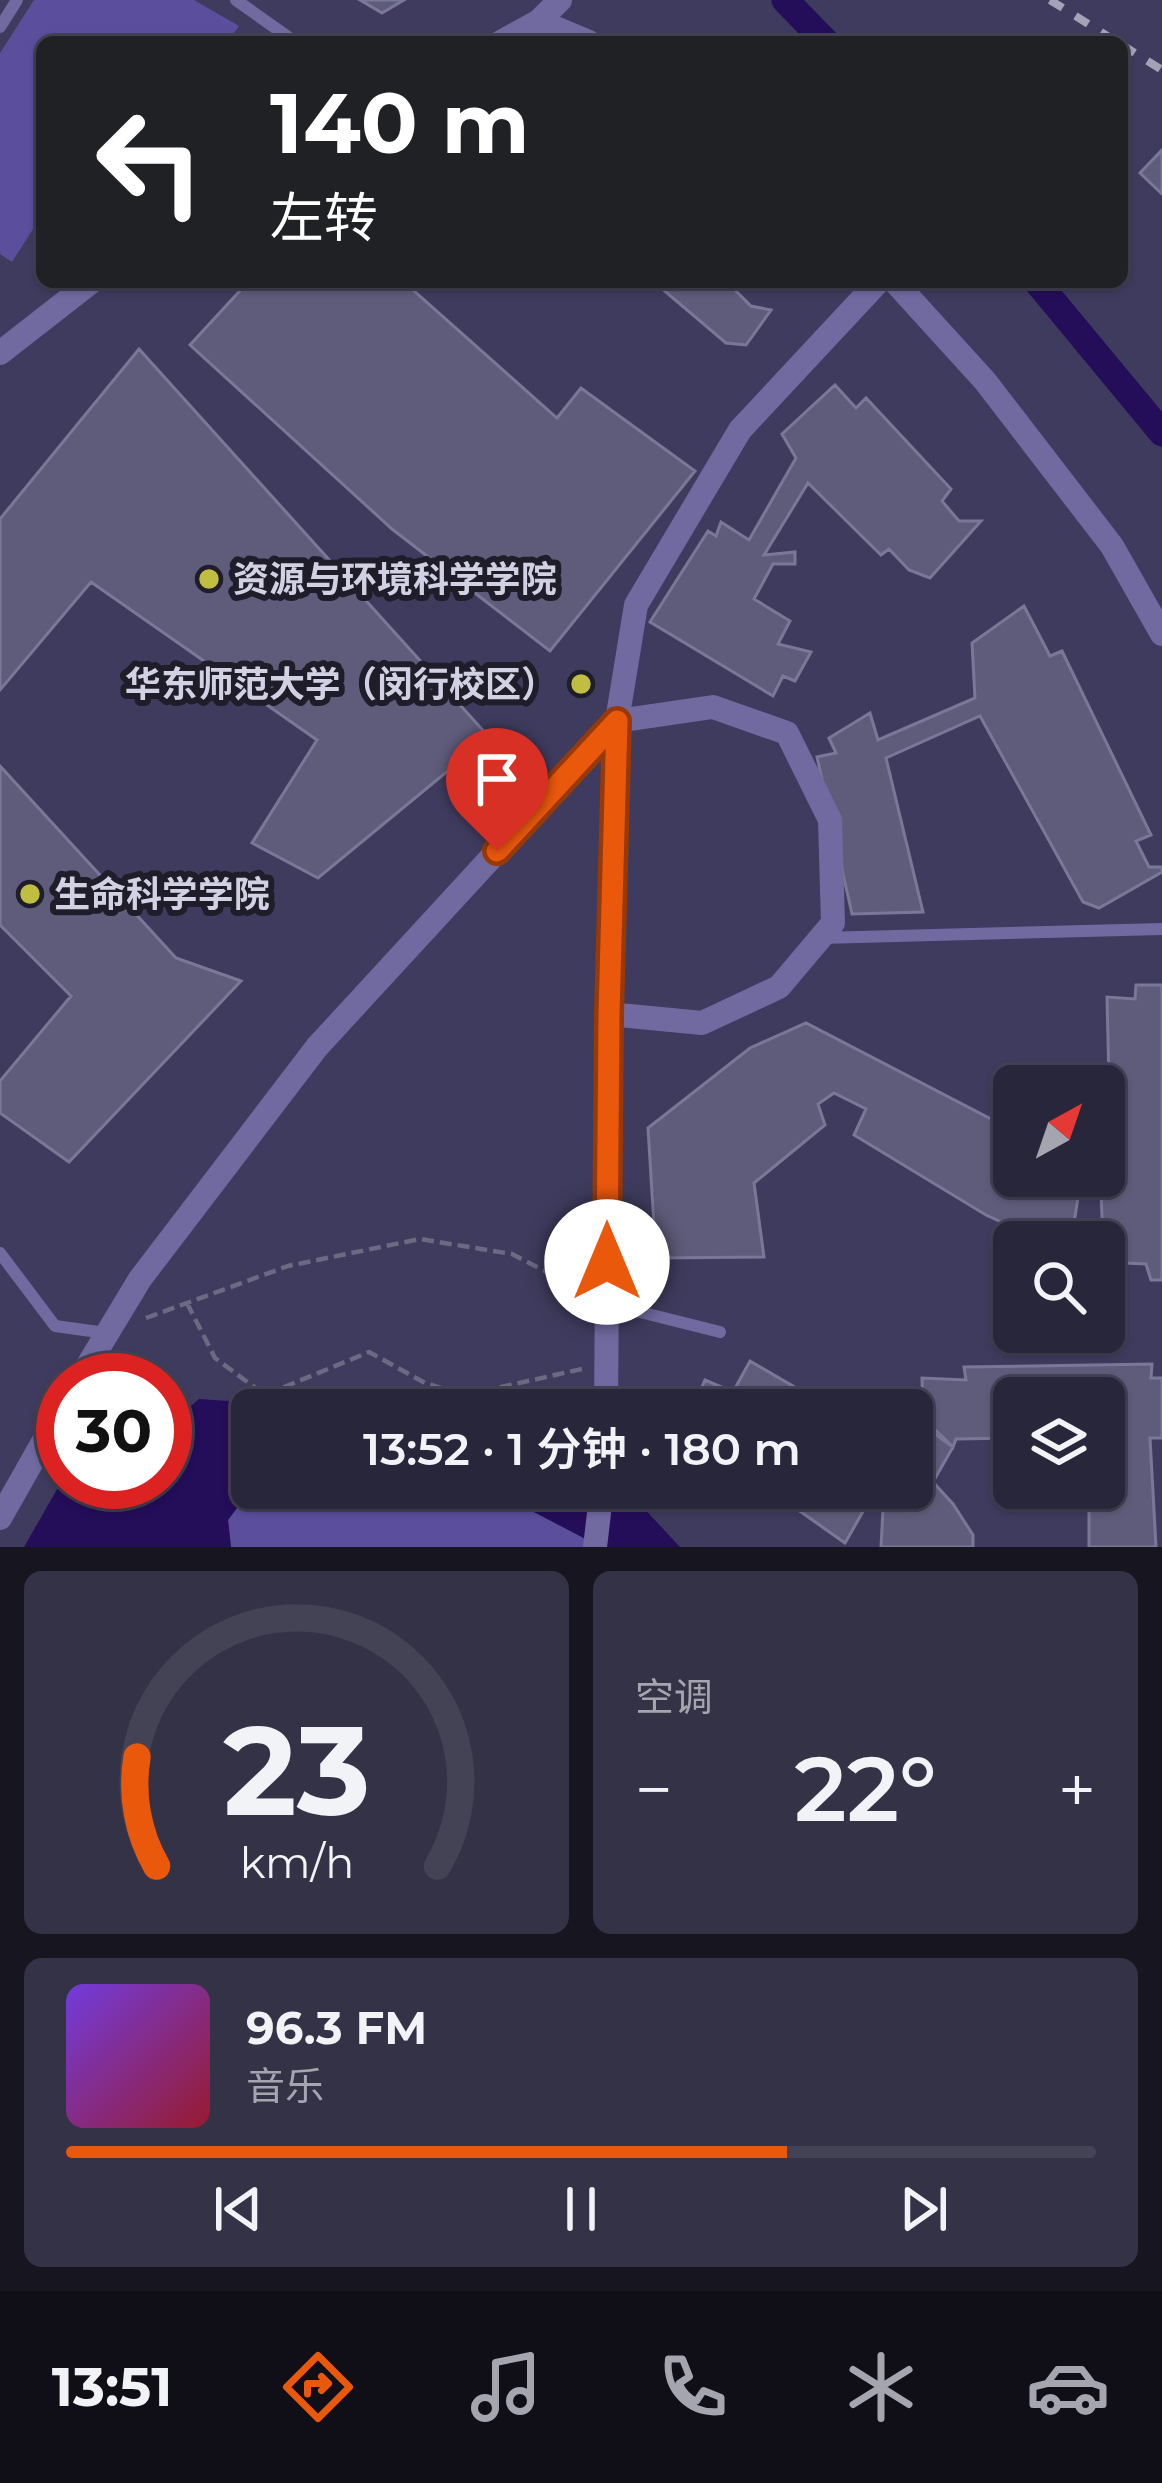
<!DOCTYPE html>
<html lang="zh">
<meta charset="utf-8">
<style>
:root{--surface:#28263b;--page:#343246;--text:#f1f3f6;--muted:#a5a5af;--line:#444355;--accent:#ea580c}
body{margin:0;font-family:Montserrat,"Noto Sans SC",sans-serif;background:var(--page);color:var(--text);height:100vh;display:flex;flex-direction:column;font-size:45px;white-space:nowrap}
*{box-sizing:border-box;margin:0}
p{font-size:39px;color:var(--muted)}
.icon{flex:none;width:66px;height:66px;fill:none;stroke:currentColor;stroke-width:2;stroke-linecap:round;stroke-linejoin:round}
.map{position:relative;height:1547px;overflow:hidden}
.details{display:flex;flex-direction:column;gap:24px;padding:24px;background:#161520;flex:1}
.details>*{flex:none}
.top-card{position:absolute;left:36px;top:36px;width:1092px;height:252px;border-radius:18px;box-shadow:0 3px 9px #0004,0 0 0 3px var(--line);background:#202124;color:#fff;overflow:hidden}
.needle{width:78px;rotate:40deg}
.tools{position:absolute;left:993px;top:1065px;display:grid;gap:24px}
.tools a{display:grid;place-items:center;width:132px;height:132px;border-radius:18px;background:var(--surface);box-shadow:0 3px 9px #0004,0 0 0 3px var(--line);font-size:60px}
.speed{position:absolute;left:36px;top:1353px;display:flex;gap:24px;font-size:60px;font-weight:700;text-align:center}
.speed>*{display:grid;place-content:center;width:156px;height:156px;border-radius:50%;background:var(--surface);box-shadow:0 3px 9px #0004,0 0 0 3px var(--line);line-height:1}
.speed .limit{border:18px solid #d22;background:#fff;color:#111}
.pin{position:absolute;display:grid;place-items:center;width:102px;height:102px;color:#fff;margin:-123px -51px;border-radius:50% 50% 50% 0;rotate:-45deg;box-shadow:0 0 12px #0007}
.pin .icon{rotate:45deg}
.me{position:absolute;width:132px;margin:-66px;rotate:0deg;stroke-linejoin:round;filter:drop-shadow(0 0 9px #0008)}
.turn{display:flex;align-items:center;gap:42px;height:252px;padding:0 36px;font-size:54px}
.turn .icon{width:156px;height:156px;stroke-width:2.5}
.turn b{display:block;font-size:84px;line-height:102px}
.big{font-size:90px;font-weight:600;line-height:1.1}
.details .widget{flex:1;display:flex;flex-direction:column;justify-content:center;gap:18px;min-width:0;padding:0 42px;border-radius:18px;background:var(--page)}
.details .dial{align-items:center;gap:0}
.dial svg{height:312px;overflow:visible;fill:none;stroke:var(--line);stroke-width:7;stroke-linecap:round;text-anchor:middle}
.dial text{fill:var(--text);stroke:none}
.song{display:flex;align-items:center;gap:36px}
.cover{width:144px;height:144px;border-radius:18px;background:linear-gradient(135deg,hsl(260 70% 55%),hsl(350 70% 35%))}
.played{height:12px;border-radius:6px;background:linear-gradient(90deg,var(--accent) 70%,var(--line) 70%)}
.keys{display:flex;justify-content:space-around;direction:ltr}
.heat{display:flex;justify-content:space-between;align-items:center;font-size:66px;direction:ltr}
.details .tiles{flex:1;display:grid;gap:24px;grid-template-columns:1fr 1fr}
.widget:last-child{grid-column:span 2}
.trip{position:absolute;left:231px;top:1389px;width:702px;height:120px;border-radius:18px;background:var(--surface);box-shadow:0 3px 9px #0004,0 0 0 3px var(--line);font-weight:600;line-height:120px;text-align:center}
.tabs{display:flex;height:192px;justify-content:space-around;align-items:center;background:#100f18;color:var(--muted)}
.tabs .icon{width:84px;height:84px}
.tabs .on{color:var(--accent)}
.tabs b{font-size:54px;color:var(--text)}
.map>svg:first-child{display:block}
</style>
<div class="map">
<svg width="1162" height="1547" viewBox="0 0 1162 1547">
<rect width="100%" height="100%" fill="#36334f"/>
<path fill="#3f3b5e" fill-rule="evenodd" d="M0,0H1162V1547H0ZM42,42H1122V282H42ZM1014,1086H1104V1176H1014ZM1014,1242H1104V1332H1014ZM63,1380H165V1482H63ZM1014,1398H1104V1488H1014ZM252,1410H912V1488H252Z"/>
<path fill="#5b4e9d" d="M34,0H194L239,26L228,42H42V215L12,262L0,254V53Z
M252,1488H488L601,1547H231L228,1520Z"/>
<path fill="#240d59" d="M355,1386L437,1410H252V1488L228,1520L231,1547H24L63,1479V1482H165V1428L199,1399L286,1405Z
M488,1488H602L639,1503L680,1547H601Z"/>
<g fill="none" stroke-linecap="round" stroke-linejoin="round">
<path stroke="#240d59" stroke-width="27" d="M785,0L826,42
M1037,282L1162,433"/>
</g>
<path fill="#5f5c7b" stroke="#7a7898" stroke-width="3" d="M360,0H404L382,13Z
M1162,150V194L1140,173Z
M248,282H404L557,418L581,388L695,471L550,651L392,529L190,345Z
M654,282H739L733,288L751,306L771,310L746,345L726,343Z
M139,349L489,737L318,878L252,843L317,740L91,582L0,690V519Z
M835,385L856,408L866,398L951,489L942,501L959,521H981L930,578L909,570L889,549L881,555L808,483L764,555L795,552V564H773L754,599L790,621L778,644L811,652L795,681L783,676L773,696L650,622L708,531L716,536L721,522L749,540L796,458L782,434Z
M1024,606L1050,656L1062,651L1151,835L1136,841L1149,867H1162V872L1099,908L1083,902L980,716L886,758L923,912L852,914L817,757L836,753L829,738L870,713L878,740L975,698L972,643Z
M0,766L176,958L241,981L69,1162L0,1113V1081L71,996L0,925Z
M1136,985H1162V1280H1151L1146,1264L1104,1262L1101,1193L1079,1191L1073,1230H1019L986,1215L854,1135L866,1109L834,1093L818,1104L825,1125L754,1183L764,1257L656,1258L648,1128L750,1048L806,1023L1014,1131V1176H1104V1168L1111,1167L1107,997L1135,999Z
M750,1361L834,1410H720L698,1396L705,1380L733,1392Z
M1152,1364L1151,1378H1162V1438H1150L1156,1547H1089V1488H1104V1398H1014V1438L956,1439L953,1447L923,1418L922,1378L966,1380L964,1367Z
M928,1429L953,1447L933,1482L953,1504L973,1535V1547H881L883,1509L869,1501L845,1543L767,1488H912V1455Z"/>
<g fill="none" stroke-linecap="round" stroke-linejoin="round">
<path stroke="#6c6a82" stroke-width="4.5" stroke-dasharray="12 6" stroke-linecap="butt" d="M187,1303L215,1358L265,1395L369,1352L425,1383L465,1395L582,1369
M146,1318L288,1266L420,1239L512,1254L581,1290"/>
<path stroke="#706aa0" stroke-width="12" d="M236,0L295,42
M0,27L17,0
M821,938L1162,929
M0,1253L55,1326L106,1333
M608,1304L720,1332"/>
<path stroke="#706aa0" stroke-width="24" d="M539,21L589,42
M501,42L539,21L560,0
M895,282L985,381L1112,546L1162,634
M0,353L91,282
M609,1014L617,721L636,605L740,430L878,282
M79,1380L140,1279L317,1047L617,721L713,707L787,733L830,820L833,923L779,987L702,1023L609,1014L606,1410
M0,1518L63,1407
M595,1547L602,1488"/>
<path stroke="#a3a2b7" stroke-width="8" stroke-dasharray="15 15" stroke-linecap="butt" d="M1050,0L1117,42
M1122,45L1162,70"/>
</g>
<g fill="none" stroke-linecap="round" stroke-linejoin="round">
<defs>
<path id="route" d="M497,851L617,721L609,1014L607,1262"/>
</defs>
<use href="#route" stroke="#983908" stroke-width="30"/>
<use href="#route" stroke="#ea580c" stroke-width="21"/>
</g>
<g fill="#c0be40" stroke="#1e1d29" stroke-width="4.5">
<circle cx="209" cy="579" r="12"/>
<circle cx="581" cy="684" r="12"/>
<circle cx="30" cy="894" r="12"/>
</g>
<g text-anchor="middle" stroke-width="12" stroke-linejoin="round" paint-order="stroke">
<g font-size="36" font-weight="bold" fill="#d2d1e3" stroke="#1e1d29" text-anchor="start">
<text x="233" y="592">资源与环境科学学院</text>
<text x="557" y="697" text-anchor="end">华东师范大学（闵行校区）</text>
<text x="54" y="907">生命科学学院</text>
</g>
</g>
</svg>
<div class="tools">
<a><svg class="needle" viewBox="-14 -14 28 28"><path d="M0-13l5 13h-10z" fill="#e53935"/><path d="M0 13l5-13h-10z" fill="#a5a5af"/></svg></a>
<a><svg class="icon" aria-label="search" viewBox="0 0 24 24"><circle cx="10" cy="10" r="6"/><path d="M15 15l6 6"/></svg></a>
<a><svg class="icon" aria-label="layers" viewBox="0 0 24 24"><path d="M12 4l9 5-9 5-9-5zM3 14l9 5 9-5"/></svg></a>
</div>
<div class="speed"><div class="limit">30</div></div>
<div class="pin" style="left:497px;top:851px;background:#d93025"><svg class="icon" aria-label="arrive" viewBox="0 0 24 24"><path d="M6 21V4h12l-3 4 3 4H6"/></svg></div>
<svg class="me" style="left:607px;top:1262px" viewBox="-20 -20 40 40"><circle r="19" fill="#fff"/><path d="M0-13L10 11 0 6-10 11z" fill="#ea580c"/></svg>
<div class="trip">13:52 · 1 分钟 · 180 m</div>
<div class="top-card">
<div class="turn"><svg class="icon" aria-label="left" viewBox="0 0 24 24"><path d="M17 20v-9H6M10 6l-5 5 5 5"/></svg><div><b>140 m</b>左转</div></div>
</div>
</div>
<section class="details">
<div class="tiles">
<div class="widget dial"><svg viewBox="0 0 100 80">
<path d="M14 69A42 42 0 1 1 86 69"/>
<path d="M14 69A42 42 0 0 1 9 41" stroke="#ea580c"/>
<text x="50" y="56" font-size="32" font-weight="700">23</text>
<text x="50" y="72" font-size="11">km/h</text>
</svg></div>
<div class="widget"><p>空调</p>
<div class="heat"><a>−</a><b class="big">22°</b><a>+</a></div>
</div>
<div class="widget">
<div class="song"><i class="cover"></i><div><b>96.3 FM</b><p>音乐</p></div></div>
<div class="played"></div>
<div class="keys"><svg class="icon" aria-label="previous" viewBox="0 0 24 24"><path d="M18 5L8 12l10 7zM5 5v14"/></svg><svg class="icon" aria-label="pause" viewBox="0 0 24 24"><path d="M8 5v14M16 5v14"/></svg><svg class="icon" aria-label="next" viewBox="0 0 24 24"><path d="M6 5l10 7-10 7zM19 5v14"/></svg></div>
</div>
</div>
</section>
<nav class="tabs">
<b>13:51</b>
<svg class="icon on" aria-label="directions" viewBox="0 0 24 24"><path d="M12 3l9 9-9 9-9-9zM9 14v-3h6M13 9l2 2-2 2"/></svg>
<svg class="icon" aria-label="music" viewBox="0 0 24 24"><path d="M9 18V5l10-2v13"/><circle cx="6" cy="18" r="3"/><circle cx="16" cy="16" r="3"/></svg>
<svg class="icon" aria-label="phone" viewBox="0 0 24 24"><path d="M5 4h4l2 5-3 2q2 4 5 5l2-3 5 2v4C11 20 4 13 5 4z"/></svg>
<svg class="icon" aria-label="climate" viewBox="0 0 24 24"><path d="M12 3v18M4 7l16 10M4 17L20 7"/></svg>
<svg class="icon" aria-label="car" viewBox="0 0 24 24"><path d="M5 17H2v-5l4-1 3-4h7l3 4 3 1v5h-3M9 17h6M6 11h13"/><circle cx="7" cy="17" r="2"/><circle cx="17" cy="17" r="2"/></svg>
</nav>
